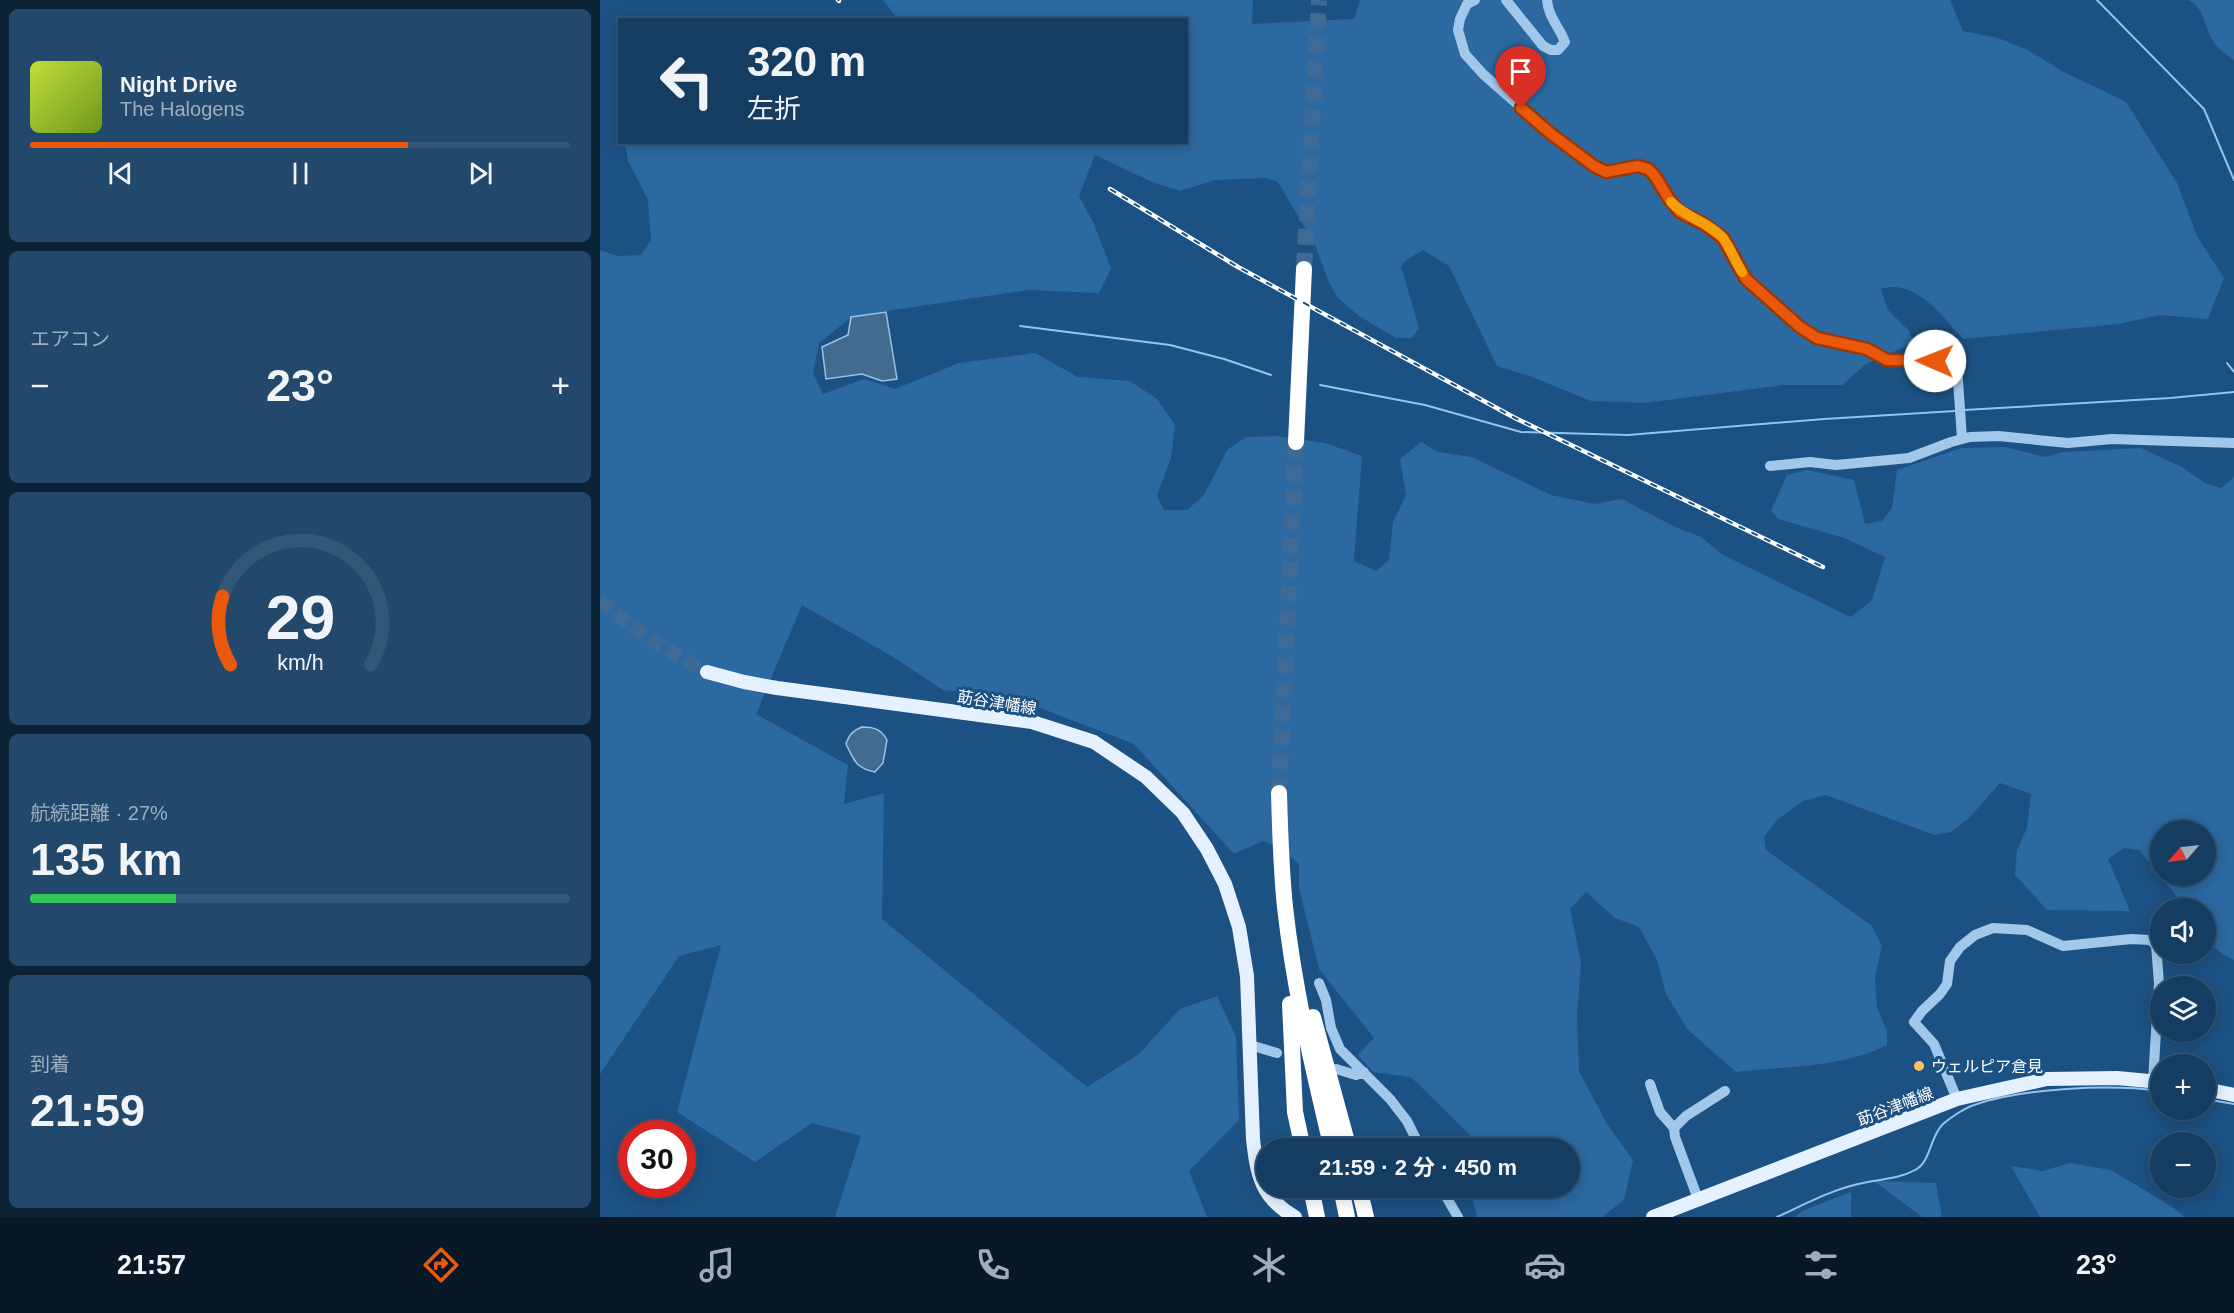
<!DOCTYPE html>
<html lang="ja">
<meta charset="utf-8">
<style>
:root{--surface:#153d62;--page:#22486b;--text:#f1f3f6;--muted:#9daebe;--line:#345677;--accent:#ea580c}
body{margin:0;font-family:Arial,"Noto Sans JP",sans-serif;background:var(--page);color:var(--text);height:100vh;display:flex;flex-direction:column;font-size:22px;white-space:nowrap}
*{box-sizing:border-box;margin:0}
p{font-size:20px;color:var(--muted)}
.icon{flex:none;width:33px;height:33px;fill:none;stroke:currentColor;stroke-width:2;stroke-linecap:round;stroke-linejoin:round}
.map{position:relative;flex:1;overflow:hidden}
.sheet{display:flex;flex-direction:column;gap:9px;padding:9px;background:#0c2236;width:600px}
.sheet>*{flex:none}
.top-card{position:absolute;left:18px;top:18px;width:570px;height:126px;border-radius:0px;box-shadow:0 3px 15px #0003,0 0 0 2px var(--line);background:#153d62;color:var(--text);overflow:hidden}
.needle{width:39px;rotate:242deg}
.buttons{position:absolute;left:1550px;top:820px;display:grid;gap:12px}
.buttons a{display:grid;place-items:center;width:66px;height:66px;border-radius:50%;background:var(--surface);box-shadow:0 3px 15px #0003,0 0 0 2px var(--line);font-size:30px}
.speed{position:absolute;left:18px;top:1120px;display:flex;gap:12px;font-size:30px;font-weight:700;text-align:center}
.speed>*{display:grid;place-content:center;width:78px;height:78px;border-radius:50%;background:var(--surface);box-shadow:0 3px 15px #0003,0 0 0 2px var(--line);line-height:1}
.speed .limit{border:9px solid #d22;background:#fff;color:#111}
.pin{position:absolute;display:grid;place-items:center;width:51px;height:51px;color:#fff;margin:-62px -26px;border-radius:50% 50% 50% 0;rotate:-45deg;box-shadow:0 0 6px #0007}
.pin .icon{rotate:45deg}
.me{position:absolute;width:66px;margin:-33px;rotate:271deg;stroke-linejoin:round;filter:drop-shadow(0 0 4px #0008)}
.turn{display:flex;align-items:center;gap:21px;height:126px;padding:0 30px;font-size:27px}
.turn .icon{width:78px;height:78px;stroke-width:2.5}
.turn b{display:block;font-size:42px;line-height:51px}
.big{font-size:45px;font-weight:700;line-height:1.1}
.sheet .widget{flex:1;display:flex;flex-direction:column;justify-content:center;gap:9px;min-width:0;padding:0 21px;border-radius:9px;background:var(--page)}
.sheet .dial{align-items:center;gap:0}
.dial svg{height:156px;overflow:visible;fill:none;stroke:var(--line);stroke-width:7;stroke-linecap:round;text-anchor:middle}
.dial text{fill:var(--text);stroke:none}
.song{display:flex;align-items:center;gap:18px}
.cover{width:72px;height:72px;border-radius:9px;background:linear-gradient(135deg,hsl(70 70% 55%),hsl(80 70% 35%))}
.played{height:6px;border-radius:3px;background:linear-gradient(90deg,var(--accent) 70%,var(--line) 70%)}
.keys{display:flex;justify-content:space-around;direction:ltr}
.heat{display:flex;justify-content:space-between;align-items:center;font-size:33px;direction:ltr}
.charge{height:9px;border-radius:4px;background:linear-gradient(90deg,#34c759 27%,var(--line) 0)}
.trip{position:absolute;left:656px;top:1138px;width:324px;height:60px;border-radius:30px;background:var(--surface);box-shadow:0 3px 15px #0003,0 0 0 2px var(--line);font-weight:700;line-height:60px;text-align:center}
.dock{display:flex;height:96px;justify-content:space-around;align-items:center;background:#081827;color:var(--muted)}
.dock .icon{width:42px;height:42px}
.dock .current{color:var(--accent)}
.dock b{font-size:27px;color:var(--text)}
main{display:flex;flex:1;min-height:0}
.map>svg:first-child{display:block}
</style>
<main>
<section class="sheet">
<div class="widget">
<div class="song"><i class="cover"></i><div><b>Night Drive</b><p>The Halogens</p></div></div>
<div class="played"></div>
<div class="keys"><svg class="icon" aria-label="previous" viewBox="0 0 24 24"><path d="M18 5L8 12l10 7zM5 5v14"/></svg><svg class="icon" aria-label="pause" viewBox="0 0 24 24"><path d="M8 5v14M16 5v14"/></svg><svg class="icon" aria-label="next" viewBox="0 0 24 24"><path d="M6 5l10 7-10 7zM19 5v14"/></svg></div>
</div>
<div class="widget"><p>エアコン</p>
<div class="heat"><a>−</a><b class="big">23°</b><a>+</a></div>
</div>
<div class="widget dial"><svg viewBox="0 0 100 80">
<path d="M14 69A42 42 0 1 1 86 69"/>
<path d="M14 69A42 42 0 0 1 10 34" stroke="#ea580c"/>
<text x="50" y="56" font-size="32" font-weight="700">29</text>
<text x="50" y="72" font-size="11">km/h</text>
</svg></div>
<div class="widget"><p>航続距離 · 27%</p><b class="big">135 km</b><div class="charge"></div></div>
<div class="widget"><p>到着</p><b class="big">21:59</b></div>
</section>
<div class="map">
<svg width="1634" height="1217" viewBox="0 0 1634 1217">
<rect width="100%" height="100%" fill="#1c5183"/>
<path fill="#2b69a0" d="M283,0H653L652,24L754,19L760,0H1350L1363,31L1398,38L1428,50L1462,71L1526,102L1577,183L1597,236L1624,278L1608,319L1560,315L1519,324L1363,339C1342,317 1316,278 1281,289L1288,310L1309,331L1314,343L1266,364L1242,385H1183L1044,403L991,401L932,377L897,366L849,266L823,250L808,259L801,266L819,328L812,338H796L759,316L738,298L729,283L715,245L678,182L665,178L615,180L580,191L552,182L495,155L479,196L494,224L511,269L499,293L428,290L253,316L219,343L213,373L223,394L264,379L295,389L359,363L435,353L478,377L530,381L557,399L575,425L571,458L557,496L564,510H587L604,495L627,450L646,437L676,436L725,443L762,456L754,561L776,571L789,560L793,522L806,495L800,459L821,442L838,452L872,457L951,495L995,504L1022,499L1075,527L1101,537L1123,555L1251,617L1272,600L1285,557L1244,538L1178,519L1171,511L1187,475L1207,470L1254,480L1265,524L1282,521L1292,508L1297,470L1361,448L1405,447L1445,457L1463,452L1541,448L1582,467L1605,483L1621,488L1634,477V960C1606,945 1605,940 1605,909H1586L1561,876H1605V831H1560V875L1539,850L1524,848L1508,859L1530,911L1447,910L1415,875L1417,850L1427,828L1431,794L1400,783L1369,818L1351,832L1334,835L1226,795L1203,801L1177,820L1164,837L1166,850L1272,926L1282,946L1275,977L1277,1008L1287,1031V1045C1242,1068 1185,1066 1136,1072L1087,1029L1066,994L1057,960L1039,927L1015,918L986,892L970,909L981,962L977,1016L979,1071L1007,1124L1033,1160L1024,1200L1002,1217H877L870,1188H969V1149H871L873,1138L811,1077L773,1072L758,1055L774,1038L719,969L699,888V864L680,848L663,841L634,854L534,744L409,696L343,690L290,655L202,605L156,714L248,765L244,804L284,793L282,919L487,1087L539,1054L580,1009L617,996L636,1037L639,1120L589,1171L607,1217H235L261,1136L212,1123L155,1162L77,1112L121,945L79,956L0,1074V250L17,256L41,255L51,240L48,200L28,161L25,143L586,142V20L298,19Z
M1588,0H1634V60C1628,56 1620,50 1615,44C1604,29 1606,9 1588,0Z
M1469,1163L1511,1170L1571,1206L1585,1217H1440L1411,1166L1443,1171Z
M1274,1181L1336,1183L1342,1217H1322Z
M1251,1192V1217H1195L1202,1211Z"/>
<path fill="#436b8f" stroke="#94c4ec" stroke-width="1.5" d="M286,312L297,379L282,381L262,374L226,379L222,347L248,335L251,317Z
M262,727C274,727 281,729 287,740L283,763L275,772C256,768 255,762 246,744C249,735 252,731 262,727Z"/>
<g fill="none" stroke-linecap="round" stroke-linejoin="round">
<path stroke="#94c4ec" stroke-width="2" d="M1497,0L1604,109L1634,180
M420,326L570,345L624,359L671,375
M1627,363L1634,372
M720,385L825,405L921,432L1028,435L1224,419L1355,411
M1364,410L1570,398L1634,392
M1605,1099L1634,1104
M1177,1217C1203,1205 1231,1190 1258,1184C1277,1179 1297,1180 1315,1170C1331,1162 1330,1136 1343,1124C1351,1117 1365,1108 1374,1105C1421,1088 1511,1084 1560,1091"/>
<path stroke="#3e6b96" stroke-width="14" stroke-dasharray="14 7" stroke-linecap="butt" d="M0,600C35,631 66,650 107,672"/>
<path stroke="#3e6b96" stroke-width="16" stroke-dasharray="16 8" stroke-linecap="butt" d="M704,269L719,0
M679,793L696,442"/>
<path stroke="#a1c8ea" stroke-width="10" d="M875,0L867,4L860,19L858,30L865,54L883,74L950,133L994,166L1006,172L1039,166L1048,169L1055,176L1069,199L1080,212L1104,224L1123,239L1146,279L1200,327L1217,338L1267,349L1287,360L1335,361L1357,366L1362,439
M906,0L943,46L951,50H958L965,42C959,27 948,16 947,0
M1170,466L1210,462L1236,465L1309,458L1351,442L1370,437L1398,436L1468,443L1512,439L1634,443
M719,983L726,1000L731,1028L740,1049L790,1099L807,1121L821,1149
M650,1045L677,1053
M736,1069L756,1075L764,1072
M1050,1084L1060,1112L1074,1128
M1357,1099L1334,1044L1314,1022L1322,1011L1340,994L1347,984L1350,961L1360,947L1375,935L1393,928L1427,930L1463,946L1531,939L1550,940L1556,945L1559,983L1553,1081
M841,1188L858,1217
M1098,1199L1075,1137L1074,1128L1086,1116L1125,1091"/>
<path stroke="#e5f1fe" stroke-width="14" d="M107,672L144,682L177,688L432,722L494,742L546,777L583,813L607,849L625,884L639,927L647,976L653,1139C657,1175 661,1198 695,1217
M1605,1089L1634,1095
M1053,1217L1357,1099L1447,1079L1517,1078L1560,1082"/>
<path stroke="#fff" stroke-width="16" d="M696,442L704,269
M679,793C680,831 681,869 685,907C694,989 713,1069 732,1149
M690,1004L695,1112L703,1149
M713,1017L749,1149
M711,1188L717,1217
M741,1188L747,1217
M759,1188L766,1217"/>
<defs>
<path id="rail" d="M238,0L239,1
M510,189L638,267L915,418L1223,567"/>
</defs>
<use href="#rail" stroke="#fff" stroke-width="4.5"/>
<use href="#rail" stroke="#1c5183" stroke-width="2" stroke-dasharray="7" stroke-linecap="butt"/>
</g>
<g fill="none" stroke-linecap="round" stroke-linejoin="round">
<defs>
<path id="route" d="M921,108L950,133L994,166L1006,172L1038,166L1048,169L1055,176L1069,199L1080,212L1104,224L1123,238L1146,279L1200,327L1217,338L1267,349L1287,360L1335,361"/>
</defs>
<use href="#route" stroke="#983908" stroke-width="15"/>
<use href="#route" stroke="#ea580c" stroke-width="10"/>
<path stroke="#f59e0b" stroke-width="10" d="M1071,202C1086,218 1109,222 1123,238C1131,248 1135,262 1142,272"/>
</g>
<circle fill="#fbc25e" stroke="#1c5183" stroke-width="2" cx="1319" cy="1066" r="6"/>
<g text-anchor="middle" stroke-width="6" stroke-linejoin="round" paint-order="stroke">
<g font-size="16" fill="#fff" stroke="#1c5183">
<text transform="translate(397 702) rotate(9)" y="6">莇谷津幡線</text>
<text transform="translate(1295 1106) rotate(-21)" y="6">莇谷津幡線</text>
</g>
<g font-size="16" fill="#fff" stroke="#1c5183" text-anchor="start">
<text x="1331" y="1072">ウェルピア倉見</text>
</g>
</g>
</svg>
<div class="buttons">
<a><svg class="needle" viewBox="-14 -14 28 28"><path d="M0-13l5 13h-10z" fill="#e53935"/><path d="M0 13l5-13h-10z" fill="#9daebe"/></svg></a>
<a><svg class="icon" aria-label="sound" viewBox="0 0 24 24"><path d="M4 9h4l5-4v14l-5-4H4zM17 9q2 3 0 6"/></svg></a>
<a><svg class="icon" aria-label="layers" viewBox="0 0 24 24"><path d="M12 4l9 5-9 5-9-5zM3 14l9 5 9-5"/></svg></a>
<a>+</a>
<a>−</a>
</div>
<div class="speed"><div class="limit">30</div></div>
<div class="pin" style="left:921px;top:108px;background:#d93025"><svg class="icon" aria-label="arrive" viewBox="0 0 24 24"><path d="M6 21V4h12l-3 4 3 4H6"/></svg></div>
<svg class="me" style="left:1335px;top:361px" viewBox="-20 -20 40 40"><circle r="19" fill="#fff"/><path d="M0-13L10 11 0 6-10 11z" fill="#ea580c"/></svg>
<div class="trip">21:59 · 2 分 · 450 m</div>
<div class="top-card">
<div class="turn"><svg class="icon" aria-label="left" viewBox="0 0 24 24"><path d="M17 20v-9H6M10 6l-5 5 5 5"/></svg><div><b>320 m</b>左折</div></div>
</div>
</div>
</main>
<nav class="dock">
<b>21:57</b>
<svg class="icon current" aria-label="directions" viewBox="0 0 24 24"><path d="M12 3l9 9-9 9-9-9zM9 14v-3h6M13 9l2 2-2 2"/></svg>
<svg class="icon" aria-label="music" viewBox="0 0 24 24"><path d="M9 18V5l10-2v13"/><circle cx="6" cy="18" r="3"/><circle cx="16" cy="16" r="3"/></svg>
<svg class="icon" aria-label="phone" viewBox="0 0 24 24"><path d="M5 4h4l2 5-3 2q2 4 5 5l2-3 5 2v4C11 20 4 13 5 4z"/></svg>
<svg class="icon" aria-label="climate" viewBox="0 0 24 24"><path d="M12 3v18M4 7l16 10M4 17L20 7"/></svg>
<svg class="icon" aria-label="car" viewBox="0 0 24 24"><path d="M5 17H2v-5l4-1 3-4h7l3 4 3 1v5h-3M9 17h6M6 11h13"/><circle cx="7" cy="17" r="2"/><circle cx="17" cy="17" r="2"/></svg>
<svg class="icon" aria-label="filters" viewBox="0 0 24 24"><path d="M4 7h16M4 17h16"/><circle cx="9" cy="7" r="2"/><circle cx="15" cy="17" r="2"/></svg>
<b>23°</b>
</nav>
